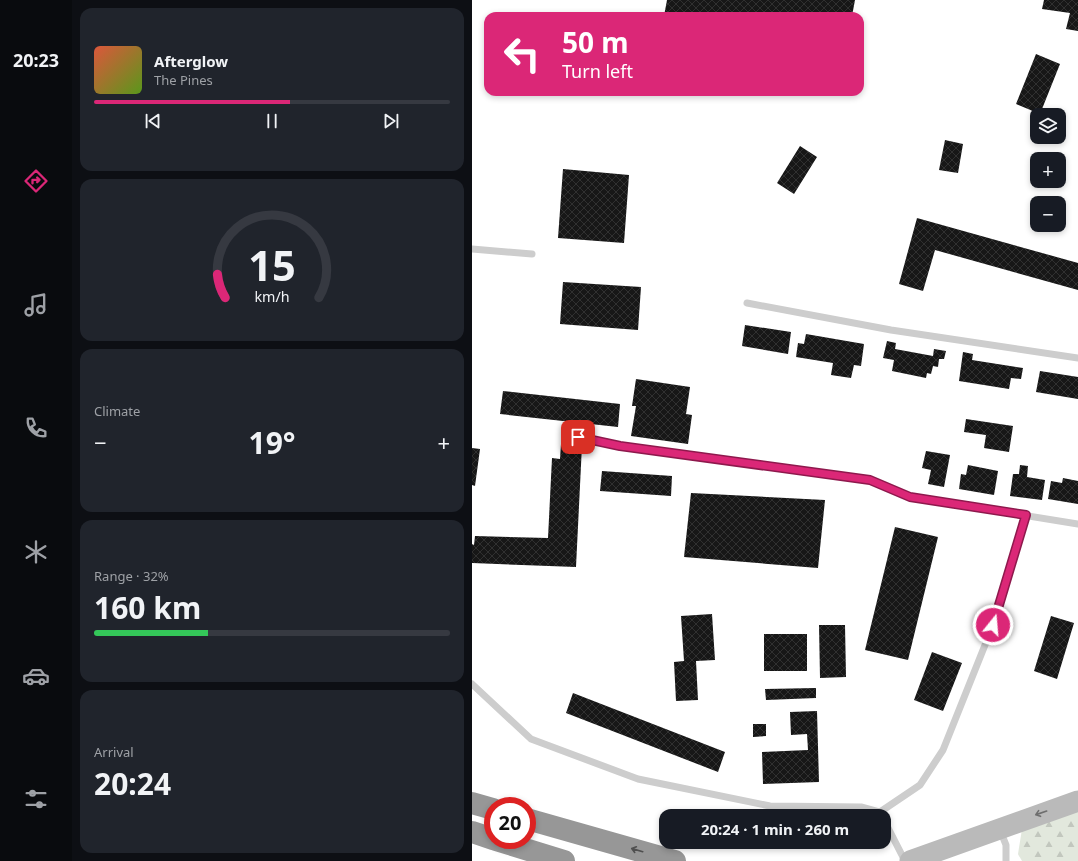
<!DOCTYPE html>
<meta charset="utf-8">
<style>
:root{--surface:#171b24;--page:#20242c;--text:#f1f3f6;--muted:#9ea1a6;--line:#363941;--accent:#db2777}
body{margin:0;font-family:"Noto Sans",sans-serif;background:var(--page);color:var(--text);height:100vh;display:flex;flex-direction:column;font-size:15px;white-space:nowrap}
*{box-sizing:border-box;margin:0}
p{font-size:13px;color:var(--muted)}
.icon{flex:none;width:22px;height:22px;fill:none;stroke:currentColor;stroke-width:2;stroke-linecap:round;stroke-linejoin:round}
.map{position:relative;flex:1;overflow:hidden}
.sheet{display:flex;flex-direction:column;gap:8px;padding:8px;background:#0d0f14;width:400px}
.sheet>*{flex:none}
.top-card{position:absolute;left:12px;top:12px;width:380px;height:84px;border-radius:12px;box-shadow:0 2px 6px #0003;background:#db2777;color:#fff;overflow:hidden}
.tools{position:absolute;left:558px;top:108px;display:grid;gap:8px}
.tools a{display:grid;place-items:center;width:36px;height:36px;border-radius:8px;background:var(--surface);box-shadow:0 2px 6px #0003;font-size:20px}
.speed{position:absolute;left:12px;top:797px;display:flex;gap:8px;font-size:20px;font-weight:700;text-align:center}
.speed>*{display:grid;place-content:center;width:52px;height:52px;border-radius:50%;background:var(--surface);box-shadow:0 2px 6px #0003;line-height:1}
.speed .limit{border:6px solid #d22;background:#fff;color:#111}
.pin{position:absolute;display:grid;place-items:center;width:34px;height:34px;color:#fff;margin:-17px;border-radius:8px;box-shadow:0 2px 6px #0006}
.me{position:absolute;width:44px;margin:-22px;rotate:17deg;stroke-linejoin:round;filter:drop-shadow(0 0 3px #0008)}
.turn{display:flex;align-items:center;gap:14px;height:84px;padding:0 12px;font-size:18px}
.turn .icon{width:52px;height:52px;stroke-width:2.5}
.turn b{display:block;font-size:28px;line-height:34px}
.big{font-size:30px;font-weight:700;line-height:1.1}
.sheet .card{flex:1;display:flex;flex-direction:column;justify-content:center;gap:6px;min-width:0;padding:0 14px;border-radius:12px;background:var(--page)}
.sheet .dial{align-items:center;gap:0}
.dial svg{height:104px;overflow:visible;fill:none;stroke:var(--line);stroke-width:7;stroke-linecap:round;text-anchor:middle}
.dial text{fill:var(--text);stroke:none}
.song{display:flex;align-items:center;gap:12px}
.cover{width:48px;height:48px;border-radius:6px;background:linear-gradient(135deg,hsl(10 70% 55%),hsl(90 70% 35%))}
.played{height:4px;border-radius:2px;background:linear-gradient(90deg,var(--accent) 55%,var(--line) 55%)}
.keys{display:flex;justify-content:space-around;direction:ltr}
.heat{display:flex;justify-content:space-between;align-items:center;font-size:22px;direction:ltr}
.charge{height:6px;border-radius:3px;background:linear-gradient(90deg,#34c759 32%,var(--line) 0)}
.trip{position:absolute;left:187px;top:809px;width:232px;height:40px;border-radius:12px;background:var(--surface);box-shadow:0 2px 6px #0003;font-weight:700;line-height:40px;text-align:center}
main{display:flex;flex:1;min-height:0}
.tabs{display:flex;flex-direction:column;width:72px;justify-content:space-around;align-items:center;background:#090b0e;color:var(--muted)}
.tabs .icon{width:28px;height:28px}
.tabs .active{color:var(--accent)}
.tabs b{font-size:18px;color:var(--text)}
.map>svg:first-child{display:block}
</style>
<main>
<nav class="tabs">
<b>20:23</b>
<svg class="icon active" aria-label="directions" viewBox="0 0 24 24"><path d="M12 3l9 9-9 9-9-9zM9 14v-3h6M13 9l2 2-2 2"/></svg>
<svg class="icon" aria-label="music" viewBox="0 0 24 24"><path d="M9 18V5l10-2v13"/><circle cx="6" cy="18" r="3"/><circle cx="16" cy="16" r="3"/></svg>
<svg class="icon" aria-label="phone" viewBox="0 0 24 24"><path d="M5 4h4l2 5-3 2q2 4 5 5l2-3 5 2v4C11 20 4 13 5 4z"/></svg>
<svg class="icon" aria-label="climate" viewBox="0 0 24 24"><path d="M12 3v18M4 7l16 10M4 17L20 7"/></svg>
<svg class="icon" aria-label="car" viewBox="0 0 24 24"><path d="M5 17H2v-5l4-1 3-4h7l3 4 3 1v5h-3M9 17h6M6 11h13"/><circle cx="7" cy="17" r="2"/><circle cx="17" cy="17" r="2"/></svg>
<svg class="icon" aria-label="filters" viewBox="0 0 24 24"><path d="M4 7h16M4 17h16"/><circle cx="9" cy="7" r="2"/><circle cx="15" cy="17" r="2"/></svg>
</nav>
<section class="sheet">
<div class="card">
<div class="song"><i class="cover"></i><div><b>Afterglow</b><p>The Pines</p></div></div>
<div class="played"></div>
<div class="keys"><svg class="icon" aria-label="previous" viewBox="0 0 24 24"><path d="M18 5L8 12l10 7zM5 5v14"/></svg><svg class="icon" aria-label="pause" viewBox="0 0 24 24"><path d="M8 5v14M16 5v14"/></svg><svg class="icon" aria-label="next" viewBox="0 0 24 24"><path d="M6 5l10 7-10 7zM19 5v14"/></svg></div>
</div>
<div class="card dial"><svg viewBox="0 0 100 80">
<path d="M14 69A42 42 0 1 1 86 69"/>
<path d="M14 69A42 42 0 0 1 8 51" stroke="#db2777"/>
<text x="50" y="56" font-size="32" font-weight="700">15</text>
<text x="50" y="72" font-size="11">km/h</text>
</svg></div>
<div class="card"><p>Climate</p>
<div class="heat"><a>−</a><b class="big">19°</b><a>+</a></div>
</div>
<div class="card"><p>Range · 32%</p><b class="big">160 km</b><div class="charge"></div></div>
<div class="card"><p>Arrival</p><b class="big">20:24</b></div>
</section>
<div class="map">
<svg width="606" height="861" viewBox="0 0 606 861">
<defs>
<pattern id="forest-firs" width="22" height="20" patternUnits="userSpaceOnUse"><rect width="22" height="20" fill="#e2e8dd"/><path d="M5 1l3.5 6h-7zM16 11l3.5 6h-7z" fill="#c2c7be"/></pattern>
<pattern id="building-cross-hatch" width="8" height="8" patternUnits="userSpaceOnUse"><rect width="8" height="8" fill="#171717"/><path d="M0 0l8 8M0 8l8-8" fill="none" stroke="#303030"/></pattern>
</defs>
<rect width="100%" height="100%" fill="#fff"/>
<path fill="url(#forest-firs)" d="M606,807V861H550L546,854L550,829Z"/>
<path fill="url(#building-cross-hatch)" d="M195,0H383L380,16H192Z
M572,0H606V31L594,29L598,13L570,9Z
M564,54L588,64L568,114L544,104Z
M473,140L491,144L486,173L467,170Z
M328,146L345,157L322,194L305,183Z
M91,169L157,175L152,243L86,238Z
M445,218L606,263V290L463,250L451,291L427,284Z
M91,282L169,287L166,330L88,324Z
M273,325L319,332L316,354L270,346Z
M334,334L392,344L389,366L382,365L379,378L359,375L361,363L324,357L326,343L332,344Z
M415,341L424,343L423,349L461,356L462,349L474,351L472,359H467L466,367L461,366L459,374L455,373L454,378L420,371L422,360L411,358Z
M491,352L501,354L500,360L551,368L549,379L539,378L537,389L487,381Z
M568,371L606,377V399L564,392Z
M164,379L218,387L214,414L220,415L216,444L159,436L164,406H160Z
M31,391L148,404L146,427L28,414Z
M494,419L541,426L537,452L512,448L514,435L492,432Z
M89,444L110,445L104,567L0,563V544L2,545L3,536L76,538L80,458L88,459Z
M0,448L8,449L3,486L0,485Z
M454,451L478,455L472,487L456,484L459,470L450,468Z
M496,465L526,471L522,495L487,489L489,474L494,475Z
M548,465L556,466L555,477L573,480L570,500L538,496L541,474H547Z
M130,471L200,476L199,496L128,491Z
M591,478L606,481V504L576,499L579,481L590,483Z
M219,493L353,500L346,568L212,557Z
M423,527L466,537L436,660L393,650Z
M240,614L243,660L224,661L226,700L204,701L202,662L212,661L209,616Z
M579,616L602,623L585,679L562,671Z
M347,625H373L374,677L348,678Z
M292,634H335V671H292Z
M460,652L490,663L471,711L442,700Z
M344,688V698L294,700L293,689Z
M101,693L253,752L246,772L94,713Z
M345,711L347,782L291,784L290,752L336,750L335,734L319,735L318,712Z
M281,724H294V736L281,737Z"/>
<g fill="none" stroke-linecap="round" stroke-linejoin="round">
<path stroke="#cdcdcd" stroke-width="7" d="M0,249L60,254
M275,303L419,330L606,358
M106,437L148,446L397,480L438,497L606,524
M0,684L59,739L166,779L298,806L390,807L408,812L410,816
M408,812L448,785L471,750L521,625L553,515
M412,820L433,861
M528,830L534,845V861"/>
<path stroke="#bababa" stroke-width="21" d="M438,861L606,801"/>
<path stroke="#979797" stroke-width="22" d="M0,803L21,809
M55,819L203,861
M0,832L21,839
M24,840L92,861"/>
</g>
<defs><path id="oneway-shaft" d="M-6 0H5M1.5-3L5.5 0L1.5 3" fill="none" stroke-width="1.6" stroke-linecap="round" stroke-linejoin="round"/></defs>
<use stroke="#6e6e6e" href="#oneway-shaft" transform="translate(569 813) rotate(161)"/>
<use stroke="#4f4f4f" href="#oneway-shaft" transform="translate(165 850) rotate(-164)"/>
<g fill="none" stroke-linecap="round" stroke-linejoin="round">
<defs>
<path id="route" d="M106,437L148,446L398,480L438,497L554,515L521,625"/>
</defs>
<use href="#route" stroke="#8e194d" stroke-width="10"/>
<use href="#route" stroke="#db2777" stroke-width="7"/>
</g>
</svg>
<div class="tools">
<a><svg class="icon" aria-label="layers" viewBox="0 0 24 24"><path d="M12 4l9 5-9 5-9-5zM3 14l9 5 9-5"/></svg></a>
<a>+</a>
<a>−</a>
</div>
<div class="speed"><div class="limit">20</div></div>
<div class="pin" style="left:106px;top:437px;background:#d93025"><svg class="icon" aria-label="arrive" viewBox="0 0 24 24"><path d="M6 21V4h12l-3 4 3 4H6"/></svg></div>
<svg class="me" style="left:521px;top:625px" viewBox="-20 -20 40 40"><circle r="17" fill="#db2777" stroke="#fff" stroke-width="3"/><path d="M0-11L8 9 0 5-8 9z" fill="#fff"/></svg>
<div class="trip">20:24 · 1 min · 260 m</div>
<div class="top-card">
<div class="turn"><svg class="icon" aria-label="left" viewBox="0 0 24 24"><path d="M17 20v-9H6M10 6l-5 5 5 5"/></svg><div><b>50 m</b>Turn left</div></div>
</div>
</div>
</main>
